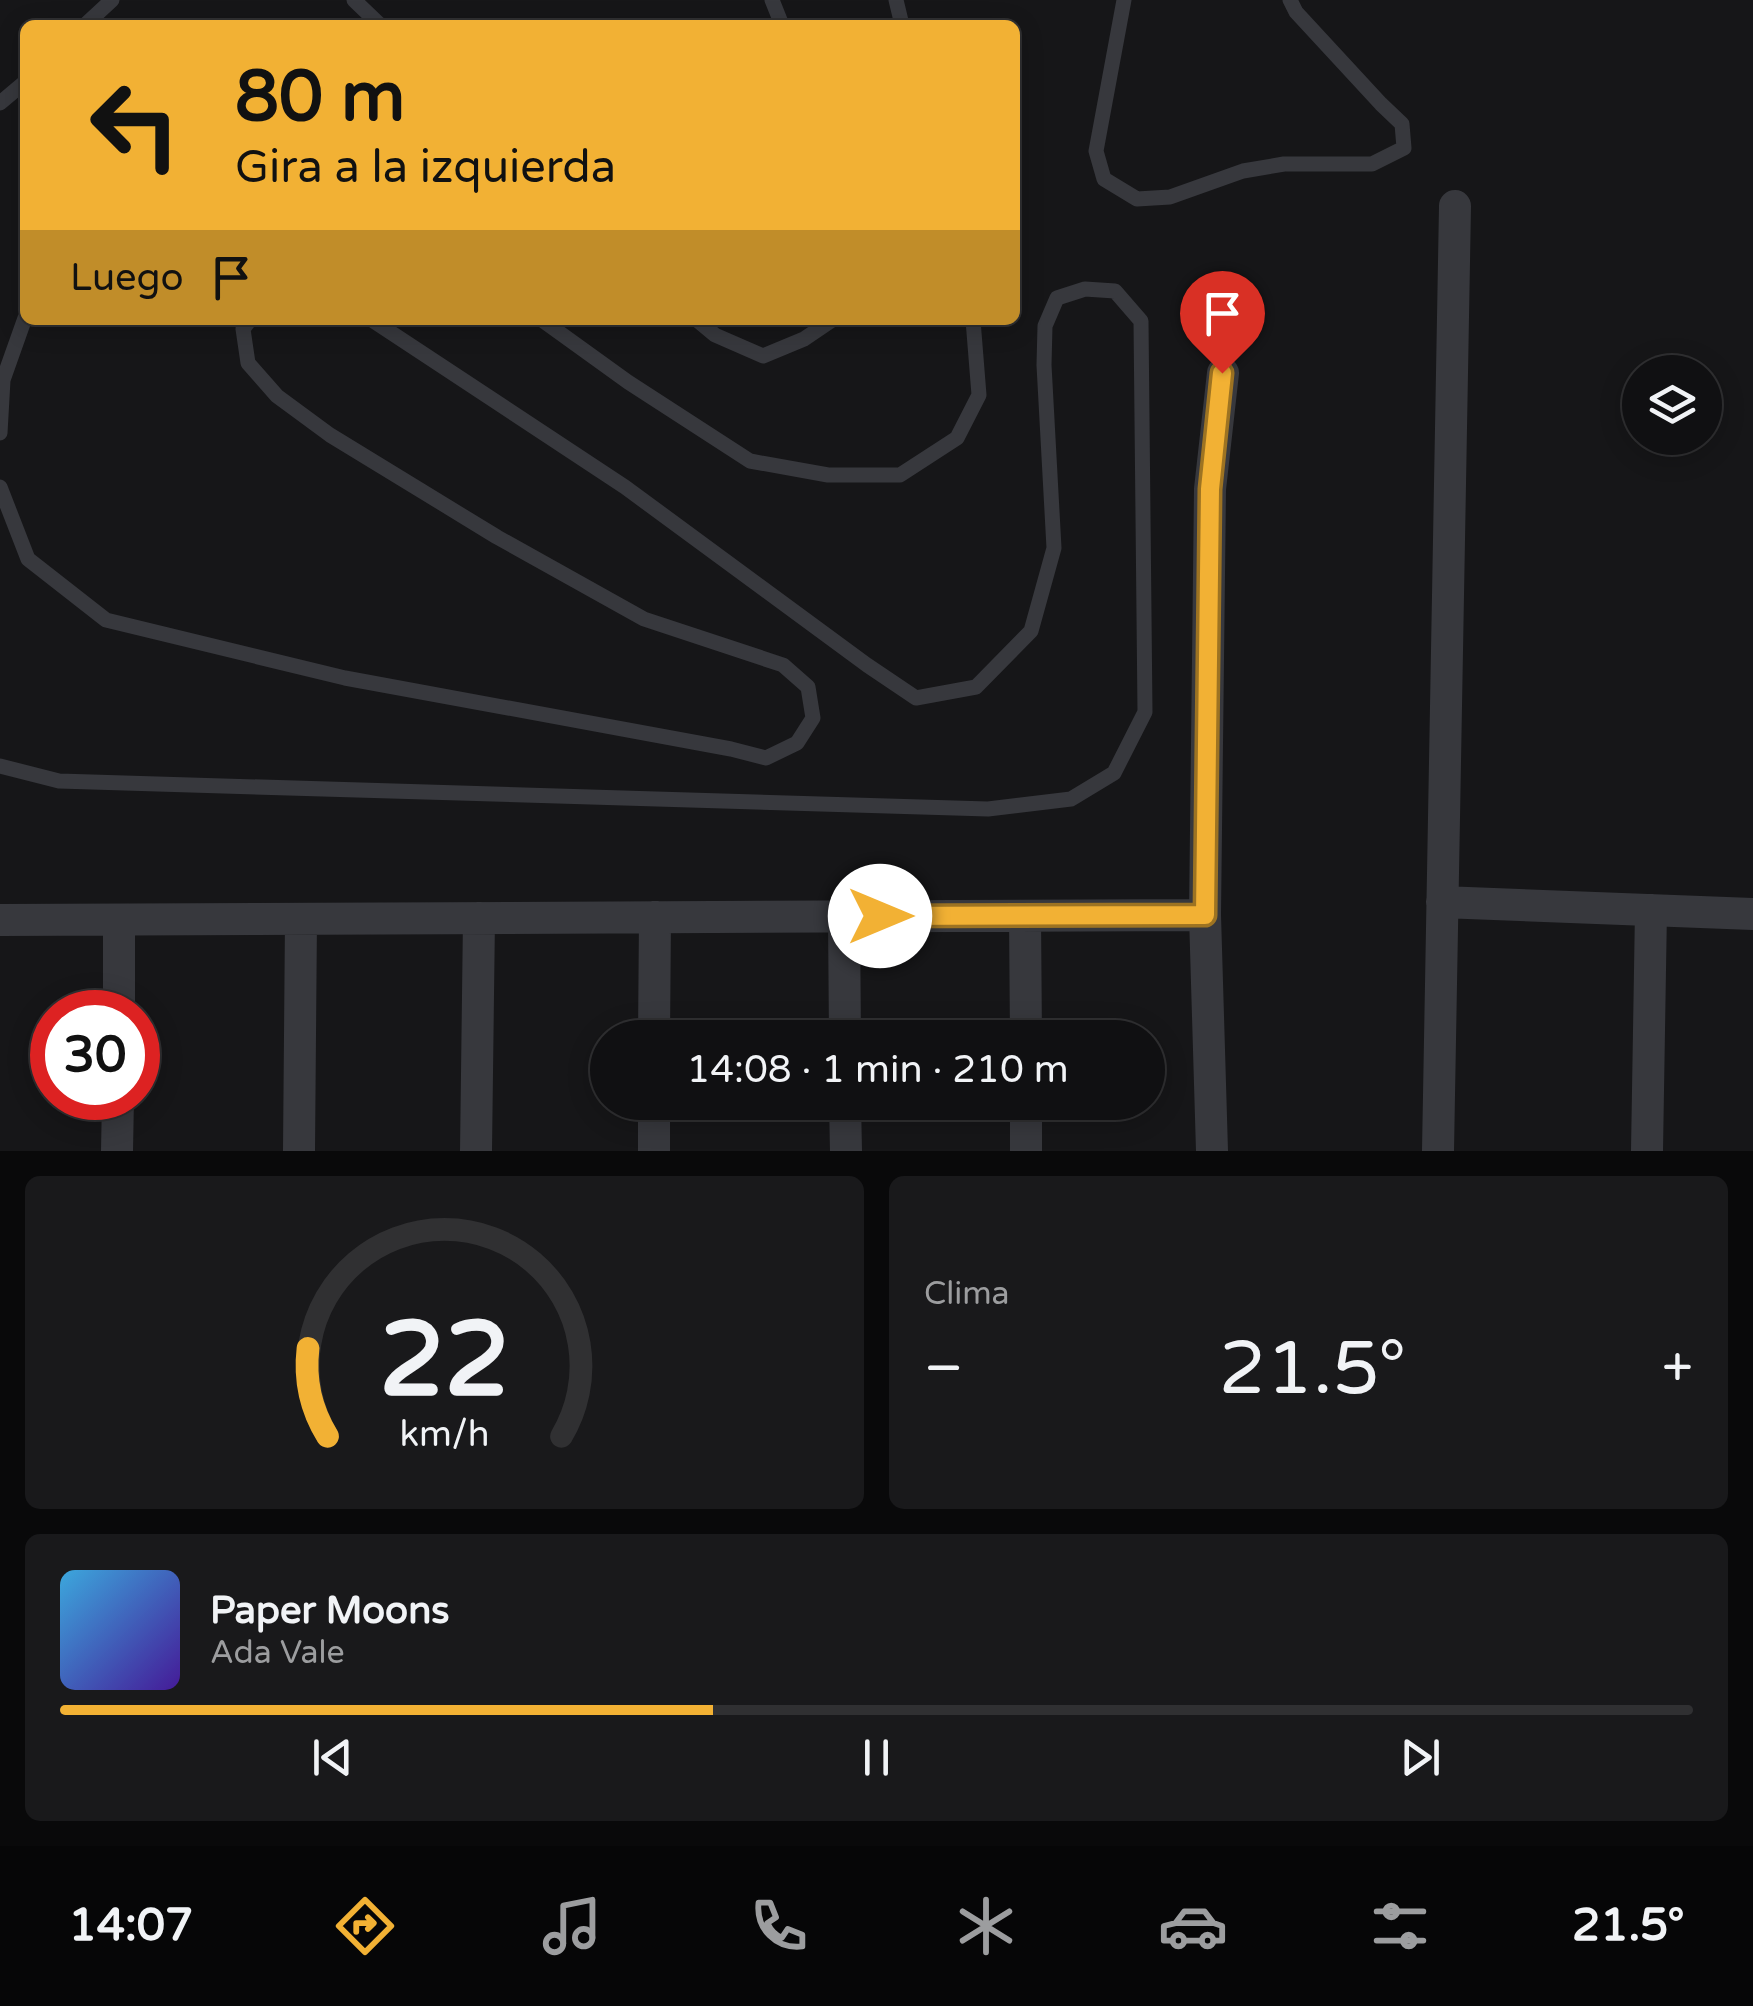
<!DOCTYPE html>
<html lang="es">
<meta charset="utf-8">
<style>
:root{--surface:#101012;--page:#19191b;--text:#f1f3f6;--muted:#9c9d9f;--line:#303032;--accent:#f2b134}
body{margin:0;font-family:"Varela Round",sans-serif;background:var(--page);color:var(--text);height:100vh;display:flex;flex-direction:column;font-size:38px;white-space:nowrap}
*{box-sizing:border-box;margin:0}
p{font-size:32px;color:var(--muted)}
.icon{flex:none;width:55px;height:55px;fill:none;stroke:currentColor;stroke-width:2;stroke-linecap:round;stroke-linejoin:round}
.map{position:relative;height:1151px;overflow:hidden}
.side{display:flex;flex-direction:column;gap:25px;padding:25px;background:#09090a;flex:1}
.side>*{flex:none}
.banner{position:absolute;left:20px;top:20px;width:1000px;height:305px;border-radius:15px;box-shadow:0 5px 25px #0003,0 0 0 2px var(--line);background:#f2b134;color:#111;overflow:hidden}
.buttons{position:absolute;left:1622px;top:355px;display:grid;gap:20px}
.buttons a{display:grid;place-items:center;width:100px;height:100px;border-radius:50%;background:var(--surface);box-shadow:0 5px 25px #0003,0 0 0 2px var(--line);font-size:50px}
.speed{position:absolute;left:30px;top:990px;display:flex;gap:20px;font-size:50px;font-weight:700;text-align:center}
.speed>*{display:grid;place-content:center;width:130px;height:130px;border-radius:50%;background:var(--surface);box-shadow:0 5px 25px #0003,0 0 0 2px var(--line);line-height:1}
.speed .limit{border:15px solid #d22;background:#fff;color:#111}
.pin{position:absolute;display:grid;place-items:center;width:85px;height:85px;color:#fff;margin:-102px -42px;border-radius:50% 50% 50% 0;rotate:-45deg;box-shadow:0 0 10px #0007}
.pin .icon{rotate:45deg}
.me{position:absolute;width:110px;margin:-55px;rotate:90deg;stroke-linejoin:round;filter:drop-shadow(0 0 8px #0008)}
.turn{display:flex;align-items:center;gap:35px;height:210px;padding:0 50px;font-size:45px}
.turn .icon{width:130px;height:130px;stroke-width:2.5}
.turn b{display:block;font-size:70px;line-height:85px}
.then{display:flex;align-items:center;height:95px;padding:0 50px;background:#0003;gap:20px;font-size:38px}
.big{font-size:75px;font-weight:600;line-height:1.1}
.side .card{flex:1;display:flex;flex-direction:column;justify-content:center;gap:15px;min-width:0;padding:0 35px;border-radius:15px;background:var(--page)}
.side .dial{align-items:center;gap:0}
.dial svg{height:260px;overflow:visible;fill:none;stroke:var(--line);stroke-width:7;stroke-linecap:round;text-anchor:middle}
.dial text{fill:var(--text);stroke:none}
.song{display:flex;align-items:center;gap:30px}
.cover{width:120px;height:120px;border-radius:15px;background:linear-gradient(135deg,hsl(200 70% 55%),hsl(260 70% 35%))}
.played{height:10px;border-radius:5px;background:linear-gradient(90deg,var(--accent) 40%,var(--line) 40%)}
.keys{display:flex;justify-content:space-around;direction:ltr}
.heat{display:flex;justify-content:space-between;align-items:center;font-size:55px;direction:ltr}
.side .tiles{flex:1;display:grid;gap:25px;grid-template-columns:1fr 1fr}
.card:last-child{grid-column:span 2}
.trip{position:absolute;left:590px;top:1020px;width:575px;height:100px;border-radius:50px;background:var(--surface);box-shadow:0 5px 25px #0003,0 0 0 2px var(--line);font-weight:600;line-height:100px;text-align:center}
.tab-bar{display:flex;height:160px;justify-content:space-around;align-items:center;background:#060607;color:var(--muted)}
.tab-bar .icon{width:70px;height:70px}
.tab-bar .current{color:var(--accent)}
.tab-bar b{font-size:45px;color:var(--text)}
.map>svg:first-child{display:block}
</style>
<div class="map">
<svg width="1753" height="1151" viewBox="0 0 1753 1151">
<rect width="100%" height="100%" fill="#161618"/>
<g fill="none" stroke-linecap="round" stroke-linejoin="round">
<path stroke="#37383d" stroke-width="15" d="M354,0L380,25
M772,0L782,25
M896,0L902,25
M1124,0L1096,151L1104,179L1137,199L1170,197L1243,171L1284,164H1372L1404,148L1402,124L1381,104L1296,12L1290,0
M85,25L112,0
M0,103L25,82
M542,320L628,382L750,461L828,475H900L957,438L979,395L973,320
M697,320L715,335L763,356L804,339L832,320
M0,433L3,380L25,318
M0,487L28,559L106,620L345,678L731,749L766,758L797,743L813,718L808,687L783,665L644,619L497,537L330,435L277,396L248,363L243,329L250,320
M0,766L59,781L988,809L1071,799L1114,773L1145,712L1141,321L1115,291L1085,289L1057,298L1045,326L1044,365L1054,548L1031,631L976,687L916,698L867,665L625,487L372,320"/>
<path stroke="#37383d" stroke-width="32" d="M1442,902L1753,914
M1025,916L1026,1038
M844,917L845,1038
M0,920L1205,915
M119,1012V920
M654,1038L655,917
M845,1102L846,1151
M1026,1102V1151
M117,1151L118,1098
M299,1151L301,919
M476,1151L479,918
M654,1151V1102
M1212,1151L1205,915L1210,489L1223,373
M1438,1151L1455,206
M1647,1151L1651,910"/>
</g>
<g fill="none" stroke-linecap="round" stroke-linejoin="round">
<defs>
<path id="route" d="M880,916L1205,915L1210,489L1222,373"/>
</defs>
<use href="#route" stroke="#9d7322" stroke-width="25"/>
<use href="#route" stroke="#f2b134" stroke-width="18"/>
</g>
</svg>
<div class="buttons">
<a><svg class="icon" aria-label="layers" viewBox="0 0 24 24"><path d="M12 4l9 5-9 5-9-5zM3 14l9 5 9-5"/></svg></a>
</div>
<div class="speed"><div class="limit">30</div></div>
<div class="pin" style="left:1222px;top:373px;background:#d93025"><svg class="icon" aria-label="arrive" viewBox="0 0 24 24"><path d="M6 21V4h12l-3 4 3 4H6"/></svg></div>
<svg class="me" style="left:880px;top:916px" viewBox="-20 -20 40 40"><circle r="19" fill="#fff"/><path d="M0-13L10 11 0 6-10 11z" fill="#f2b134"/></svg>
<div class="trip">14:08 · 1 min · 210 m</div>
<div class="banner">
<div class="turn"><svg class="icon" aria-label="left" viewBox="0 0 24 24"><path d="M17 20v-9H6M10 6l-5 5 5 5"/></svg><div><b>80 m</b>Gira a la izquierda</div></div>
<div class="then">Luego<svg class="icon" aria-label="arrive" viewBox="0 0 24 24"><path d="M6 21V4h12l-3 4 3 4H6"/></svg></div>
</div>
</div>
<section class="side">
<div class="tiles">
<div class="card dial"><svg viewBox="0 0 100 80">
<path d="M14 69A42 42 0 1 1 86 69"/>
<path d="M14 69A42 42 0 0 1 8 42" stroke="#f2b134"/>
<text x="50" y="56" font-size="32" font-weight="700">22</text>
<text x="50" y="72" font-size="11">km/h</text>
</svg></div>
<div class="card"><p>Clima</p>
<div class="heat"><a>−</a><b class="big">21.5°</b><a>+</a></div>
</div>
<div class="card">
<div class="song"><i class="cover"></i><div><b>Paper Moons</b><p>Ada Vale</p></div></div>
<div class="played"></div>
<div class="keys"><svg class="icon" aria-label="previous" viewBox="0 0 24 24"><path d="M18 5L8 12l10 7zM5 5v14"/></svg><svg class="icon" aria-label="pause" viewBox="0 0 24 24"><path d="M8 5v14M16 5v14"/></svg><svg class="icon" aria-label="next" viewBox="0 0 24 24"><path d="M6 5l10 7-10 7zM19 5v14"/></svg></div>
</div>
</div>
</section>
<nav class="tab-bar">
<b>14:07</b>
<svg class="icon current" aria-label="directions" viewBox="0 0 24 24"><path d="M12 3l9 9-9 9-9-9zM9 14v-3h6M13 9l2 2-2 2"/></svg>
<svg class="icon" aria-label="music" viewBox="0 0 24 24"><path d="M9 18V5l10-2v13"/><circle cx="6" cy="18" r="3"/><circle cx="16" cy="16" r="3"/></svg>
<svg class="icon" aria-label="phone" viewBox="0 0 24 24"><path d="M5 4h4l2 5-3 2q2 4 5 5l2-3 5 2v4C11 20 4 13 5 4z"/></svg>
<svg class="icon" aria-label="climate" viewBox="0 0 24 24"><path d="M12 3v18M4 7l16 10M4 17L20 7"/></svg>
<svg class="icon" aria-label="car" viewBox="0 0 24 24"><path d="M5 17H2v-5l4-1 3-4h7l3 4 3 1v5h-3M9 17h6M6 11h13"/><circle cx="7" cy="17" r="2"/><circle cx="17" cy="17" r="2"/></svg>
<svg class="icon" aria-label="filters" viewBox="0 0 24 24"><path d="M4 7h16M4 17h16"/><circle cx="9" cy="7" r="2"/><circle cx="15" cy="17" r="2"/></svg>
<b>21.5°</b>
</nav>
